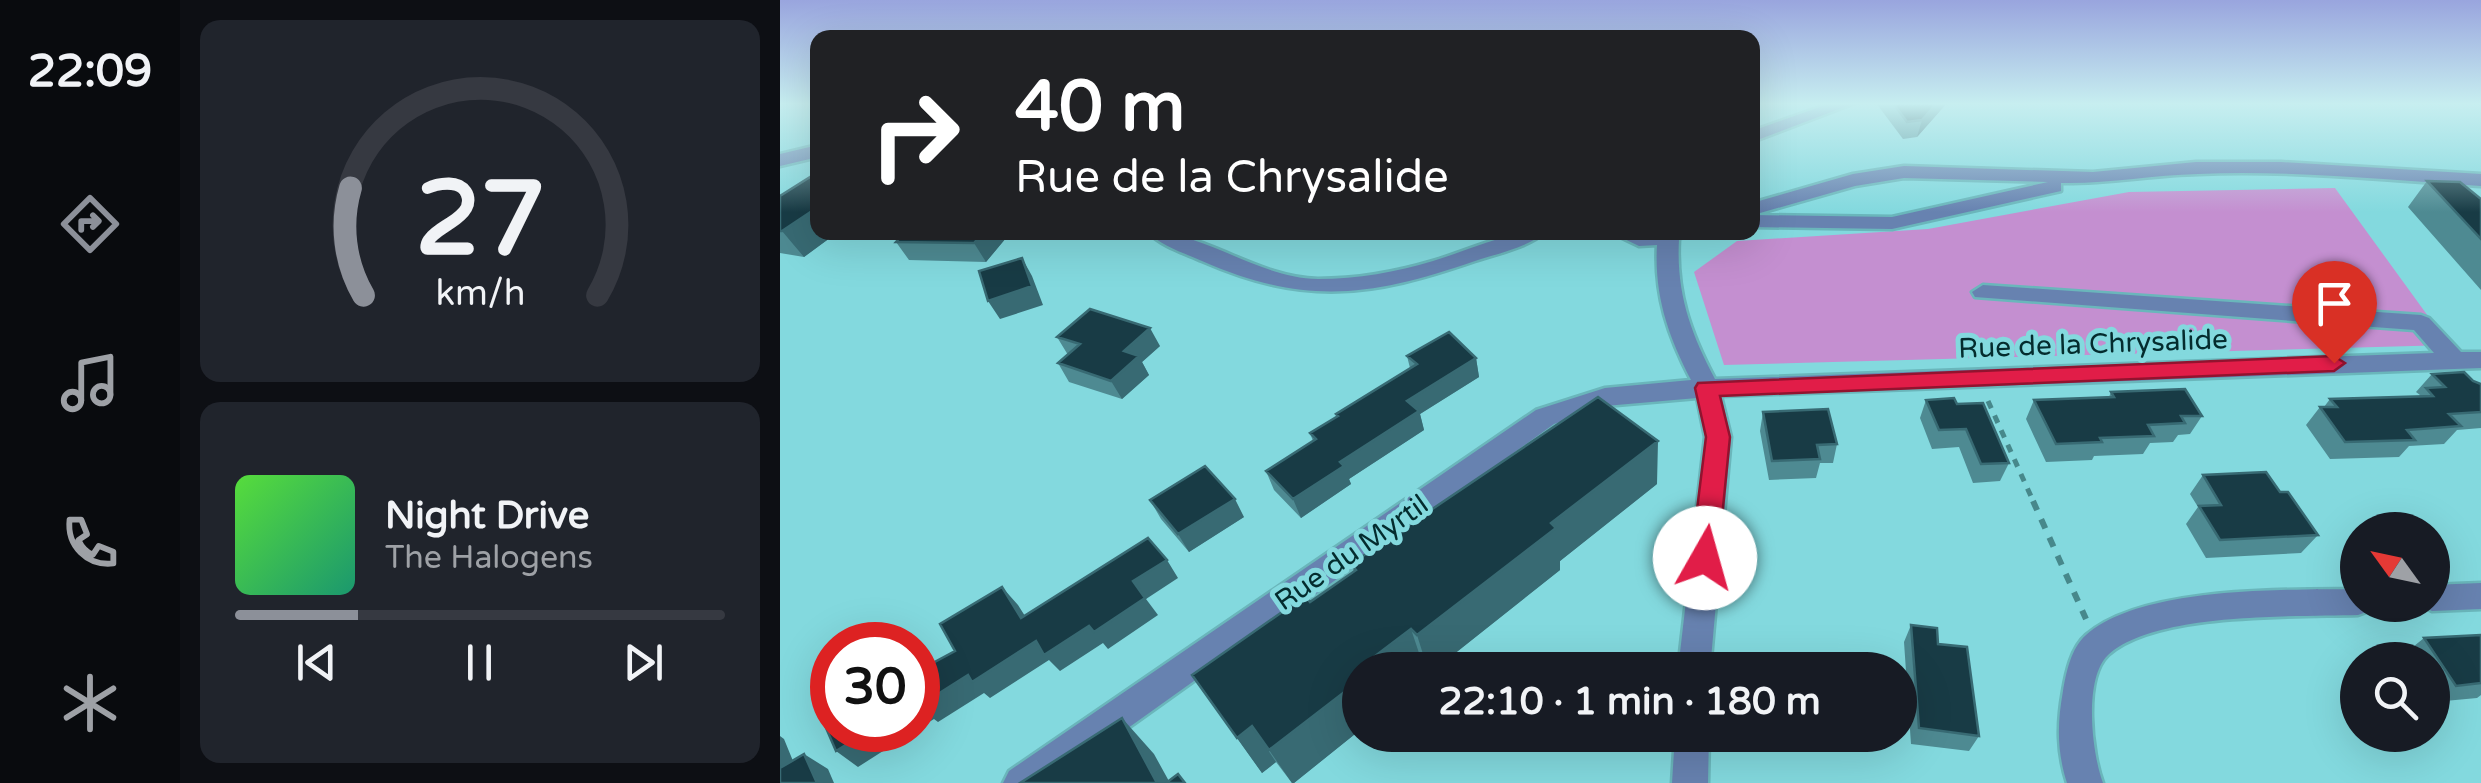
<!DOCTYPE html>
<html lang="fr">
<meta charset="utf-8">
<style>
:root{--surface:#171b24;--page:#20242c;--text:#f1f3f6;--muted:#9ea1a6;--line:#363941;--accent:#8c9099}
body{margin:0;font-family:"Varela Round",sans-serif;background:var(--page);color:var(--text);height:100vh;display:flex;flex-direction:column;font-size:38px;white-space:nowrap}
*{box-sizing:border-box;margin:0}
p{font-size:32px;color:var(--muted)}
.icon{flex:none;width:55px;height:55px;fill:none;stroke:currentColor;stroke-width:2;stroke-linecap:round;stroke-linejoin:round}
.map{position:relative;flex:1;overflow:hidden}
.drawer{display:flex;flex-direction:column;gap:20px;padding:20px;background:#0d0f14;width:600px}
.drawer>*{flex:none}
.top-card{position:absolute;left:30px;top:30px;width:950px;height:210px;border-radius:20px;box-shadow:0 10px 40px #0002;background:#202124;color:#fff;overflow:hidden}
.needle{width:65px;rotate:303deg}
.buttons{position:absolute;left:1560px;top:512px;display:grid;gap:20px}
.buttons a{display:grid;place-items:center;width:110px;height:110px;border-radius:50%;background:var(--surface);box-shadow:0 10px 40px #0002;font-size:50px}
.speed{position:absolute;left:30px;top:622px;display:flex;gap:20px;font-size:50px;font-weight:700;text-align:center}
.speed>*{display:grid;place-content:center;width:130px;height:130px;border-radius:50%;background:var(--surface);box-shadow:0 10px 40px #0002;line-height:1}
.speed .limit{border:15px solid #d22;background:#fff;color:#111}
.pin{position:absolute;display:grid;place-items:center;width:85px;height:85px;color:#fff;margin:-102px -42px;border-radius:50% 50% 50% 0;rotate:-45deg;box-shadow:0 0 10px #0007}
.pin .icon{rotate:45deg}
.me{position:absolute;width:110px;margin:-55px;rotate:7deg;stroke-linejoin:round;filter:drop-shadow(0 0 8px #0008)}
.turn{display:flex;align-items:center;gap:35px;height:210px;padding:0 40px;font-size:45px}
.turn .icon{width:130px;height:130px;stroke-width:2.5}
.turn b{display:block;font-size:70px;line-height:85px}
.drawer .card{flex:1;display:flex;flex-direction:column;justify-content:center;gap:15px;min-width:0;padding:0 35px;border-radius:20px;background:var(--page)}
.drawer .dial{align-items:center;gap:0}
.dial svg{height:260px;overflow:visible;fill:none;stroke:var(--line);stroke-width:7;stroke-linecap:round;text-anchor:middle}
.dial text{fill:var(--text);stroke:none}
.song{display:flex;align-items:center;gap:30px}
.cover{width:120px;height:120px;border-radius:15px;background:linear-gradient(135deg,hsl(110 70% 55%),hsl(160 70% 35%))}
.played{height:10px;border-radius:5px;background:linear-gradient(90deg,var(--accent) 25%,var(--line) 25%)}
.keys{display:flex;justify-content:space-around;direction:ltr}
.trip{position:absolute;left:562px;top:652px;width:575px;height:100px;border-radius:50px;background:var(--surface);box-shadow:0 10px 40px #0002;font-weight:700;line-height:100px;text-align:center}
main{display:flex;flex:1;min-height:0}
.tab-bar{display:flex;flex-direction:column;width:180px;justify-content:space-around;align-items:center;background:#090b0e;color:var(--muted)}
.tab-bar .icon{width:70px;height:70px}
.tab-bar .current{color:var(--accent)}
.tab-bar b{font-size:45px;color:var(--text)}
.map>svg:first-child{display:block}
</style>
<main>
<nav class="tab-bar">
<b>22:09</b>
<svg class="icon current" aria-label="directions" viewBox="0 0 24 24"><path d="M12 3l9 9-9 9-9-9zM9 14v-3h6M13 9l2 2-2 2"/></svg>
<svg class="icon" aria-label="music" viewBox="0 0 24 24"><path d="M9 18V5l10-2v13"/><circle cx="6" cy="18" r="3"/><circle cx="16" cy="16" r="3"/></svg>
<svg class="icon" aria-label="phone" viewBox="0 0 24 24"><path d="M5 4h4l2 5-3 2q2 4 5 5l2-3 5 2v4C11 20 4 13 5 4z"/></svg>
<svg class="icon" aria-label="climate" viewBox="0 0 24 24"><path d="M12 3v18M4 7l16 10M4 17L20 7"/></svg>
</nav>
<section class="drawer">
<div class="card dial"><svg viewBox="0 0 100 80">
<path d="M14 69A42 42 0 1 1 86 69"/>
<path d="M14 69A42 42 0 0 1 10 36" stroke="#8c9099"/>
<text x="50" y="56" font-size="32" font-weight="700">27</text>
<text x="50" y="72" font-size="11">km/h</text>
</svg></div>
<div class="card">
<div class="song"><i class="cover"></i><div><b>Night Drive</b><p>The Halogens</p></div></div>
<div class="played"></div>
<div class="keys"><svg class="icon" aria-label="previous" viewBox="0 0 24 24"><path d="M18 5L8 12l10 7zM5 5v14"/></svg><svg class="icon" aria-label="pause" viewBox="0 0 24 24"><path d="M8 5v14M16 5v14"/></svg><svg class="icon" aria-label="next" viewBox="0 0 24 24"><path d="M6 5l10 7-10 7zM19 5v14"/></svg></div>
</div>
</section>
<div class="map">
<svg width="1701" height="783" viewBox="0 0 1701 783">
<rect width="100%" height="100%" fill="#83d9de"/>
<path fill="#c48fd0" d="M1555,188L1669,345L944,365L914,272L957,241L1148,229L1349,192Z"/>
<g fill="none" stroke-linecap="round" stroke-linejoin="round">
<defs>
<path id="minor" d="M1051,103H1075L972,142V131Z
M38,145V157L0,166V154Z
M1416,162H1501L1701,174V186C1607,180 1512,170 1418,174C1372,175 1327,184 1281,183V191L1112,229L972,227V203L1073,174L1124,166L1313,172ZM1124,178L1268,182L1112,217L973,215L1075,186Z
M368,232C427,232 477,278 538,279C578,279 616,272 653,261C693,249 723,232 765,232C749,247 716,254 695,261C591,297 525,306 422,261C404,253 381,246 368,232Z
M830,232H912L899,239C896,292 910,332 935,379L1654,353L1634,330L1195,297L1192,292L1203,285L1641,315L1649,318L1681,352H1701V368L941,396L951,437L930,670H898L925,437L917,398L825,406L774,424L271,783H223L229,771L756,410L825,388L911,380C888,336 874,295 877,245L859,246Z
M1701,583V609L1652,611L1640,605H1652V585Z
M1578,589V605H1592L1589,611L1578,615C1515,617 1375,612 1328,655C1303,679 1312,754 1323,783H1287C1277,752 1277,724 1283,691C1286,673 1291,648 1306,635C1362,586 1505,590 1578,589Z
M895,735H929L928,783H892Z"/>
</defs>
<use href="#minor" stroke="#6ab6bb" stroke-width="5"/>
<path stroke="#47888b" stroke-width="5" stroke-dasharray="8 8" stroke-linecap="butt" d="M1208,401L1254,503"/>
<path stroke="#47888b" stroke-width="6" stroke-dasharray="10 10" stroke-linecap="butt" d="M1253,501L1306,619"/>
<use href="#minor" fill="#6782b0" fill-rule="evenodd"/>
</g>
<path fill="#4e8a92" d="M1096,103H1167L1137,137L1123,139Z
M1647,181L1701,199V290L1628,207Z
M0,196L38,232H58L24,257L0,253Z
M226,238L206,262L129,260L116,242Z
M277,337L380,346L362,362L369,375L342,399L289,382L278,363L288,355Z
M627,356L696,358L699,377L640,414L644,430L569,479L571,484L521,518L494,490L486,471L533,441L530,433L557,417L556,414L630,368Z
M1652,374L1701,384V428L1677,430L1664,444L1629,446L1619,457L1550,459L1526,425L1540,407H1544L1550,399L1639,397L1640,395L1636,392Z
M1331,392L1422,416L1410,434L1398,435L1393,442L1370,443L1363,454L1314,456L1312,460L1266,462L1246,419L1254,400L1329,397Z
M1146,400L1177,404L1229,463L1220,481L1193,483L1179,447L1152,449L1140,418Z
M983,412L1057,444L1053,463H1040L1036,478L989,480L980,431Z
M1423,475L1500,492L1538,535L1521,553L1426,558L1406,524L1418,507L1410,494Z
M877,484L780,561V570L654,670H646L644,668L580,670V730L514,783H512L496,762L482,773L412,675L530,602L574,572L571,564Z
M370,500L464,517L409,552L381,519Z
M1131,625L1158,644L1199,736L1189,751L1131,744L1124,642Z
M1701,635V695L1697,698L1654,702L1652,700V660H1626L1623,655L1644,638Z"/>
<path fill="#386a73" d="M1157,103H1167L1137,137L1142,120Z
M38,207V232H58L24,257L2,231Z
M204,232H223L226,238L206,262L194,243Z
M242,258L252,276L263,305L220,319L208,301Z
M370,328L380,346L362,362L369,375L342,399L331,381L344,351Z
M696,358L699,377L640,414L644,430L569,479L571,484L521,518L513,499L560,462L627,401Z
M878,441L877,484L780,561V570L654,670H648L637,635L771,523Z
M455,499L464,517L409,552L398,534Z
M387,560L398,578L366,599L378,615L328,649L323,643L280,671L269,660L210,698L204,693L158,722L154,719L138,729V703L353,581Z
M222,587L238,605L257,635L241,618Z
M631,629L644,668L642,670H589L586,663Z
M580,680V730L514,783H512L489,750Z
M342,718L374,754L390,783H377Z
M472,726L496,762L482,773L457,738Z
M90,730H136L78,767L56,751Z
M0,736L4,739L22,783L0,771Z
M24,754L48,769L54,783H37Z"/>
<path fill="#183b45" stroke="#386a73" stroke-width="2.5" d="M1113,103H1157L1142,120L1127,122Z
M38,172V207L2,231H0V196Z
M1647,181L1680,182L1701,199V239Z
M125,232H204L194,243L116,242Z
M242,258L252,286L208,301L199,271Z
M310,309L370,328L344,351L359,356L331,381L278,363L300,344L277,337Z
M669,332L696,358L627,401L639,411L560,462L564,466L513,499L486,471L536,439L530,433L558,416L556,414L637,364L627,356Z
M1684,372L1693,381L1701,384V412L1669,414L1681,426L1627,430L1635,440L1565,442L1540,407H1557L1550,399L1653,396L1646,388L1665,387L1652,374Z
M1405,389L1422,416H1401L1405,423L1368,425L1374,436L1320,438L1322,442L1276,444L1254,400L1334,397L1331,392Z
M818,397L878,441L771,523L776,528L637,635L631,629L586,663L592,670H580V680L489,750L472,726L457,738L412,675L525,596L530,602L576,570L571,564Z
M1174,398L1177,404L1203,403L1229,463L1201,464L1186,429L1159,430L1146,400Z
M1048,409L1057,444L1037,445L1040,459L992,461L983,412Z
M425,466L455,499L398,534L370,500Z
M1486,472L1500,492H1508L1538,535L1440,540L1419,506L1441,505L1423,475Z
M368,538L387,560L353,581L365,598L314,632L309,626L264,655L256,641L192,682L188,675L139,706L138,704V671L175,651L160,624L222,587L241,618Z
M1131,625L1157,628L1158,644L1187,647L1199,736L1139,728Z
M1701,635V683L1676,686L1644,638Z
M52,697V730H90L56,751L37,707Z
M342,718L377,783H240Z
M24,754L37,783H0V768Z
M398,774L405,783H386Z"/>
<linearGradient id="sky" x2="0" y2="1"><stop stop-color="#99a5de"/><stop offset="0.49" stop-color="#c7eef0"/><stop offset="1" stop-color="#c7eef0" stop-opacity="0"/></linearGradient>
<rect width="1701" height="212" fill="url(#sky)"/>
<path fill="#e11d48" stroke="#92132f" stroke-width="2.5" d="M1554,356L1565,363L1554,371L940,396L950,437L938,558L934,566L925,570L915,566L911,558L926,437L915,388L918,383Z"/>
<g text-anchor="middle" stroke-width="10" stroke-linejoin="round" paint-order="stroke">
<g font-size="28" fill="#042c2e" stroke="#83d9de">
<text transform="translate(1313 343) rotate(-2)" y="10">Rue de la Chrysalide</text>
<text transform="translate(571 552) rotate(-35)" y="10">Rue du Myrtil</text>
</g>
</g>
</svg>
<div class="buttons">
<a><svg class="needle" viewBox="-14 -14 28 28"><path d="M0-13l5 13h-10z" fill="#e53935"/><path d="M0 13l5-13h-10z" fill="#9ea1a6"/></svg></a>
<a><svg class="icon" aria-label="search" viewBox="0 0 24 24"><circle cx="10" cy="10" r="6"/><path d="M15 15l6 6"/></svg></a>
</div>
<div class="speed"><div class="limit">30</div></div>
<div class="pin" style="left:1554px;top:363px;background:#d93025"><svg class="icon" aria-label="arrive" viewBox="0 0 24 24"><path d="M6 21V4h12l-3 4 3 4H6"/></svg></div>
<svg class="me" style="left:925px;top:558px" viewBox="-20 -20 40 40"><circle r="19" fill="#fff"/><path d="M0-13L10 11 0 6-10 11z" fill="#e11d48"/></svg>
<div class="trip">22:10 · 1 min · 180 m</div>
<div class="top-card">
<div class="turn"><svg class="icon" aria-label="right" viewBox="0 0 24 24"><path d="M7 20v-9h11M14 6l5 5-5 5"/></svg><div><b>40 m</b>Rue de la Chrysalide</div></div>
</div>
</div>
</main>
